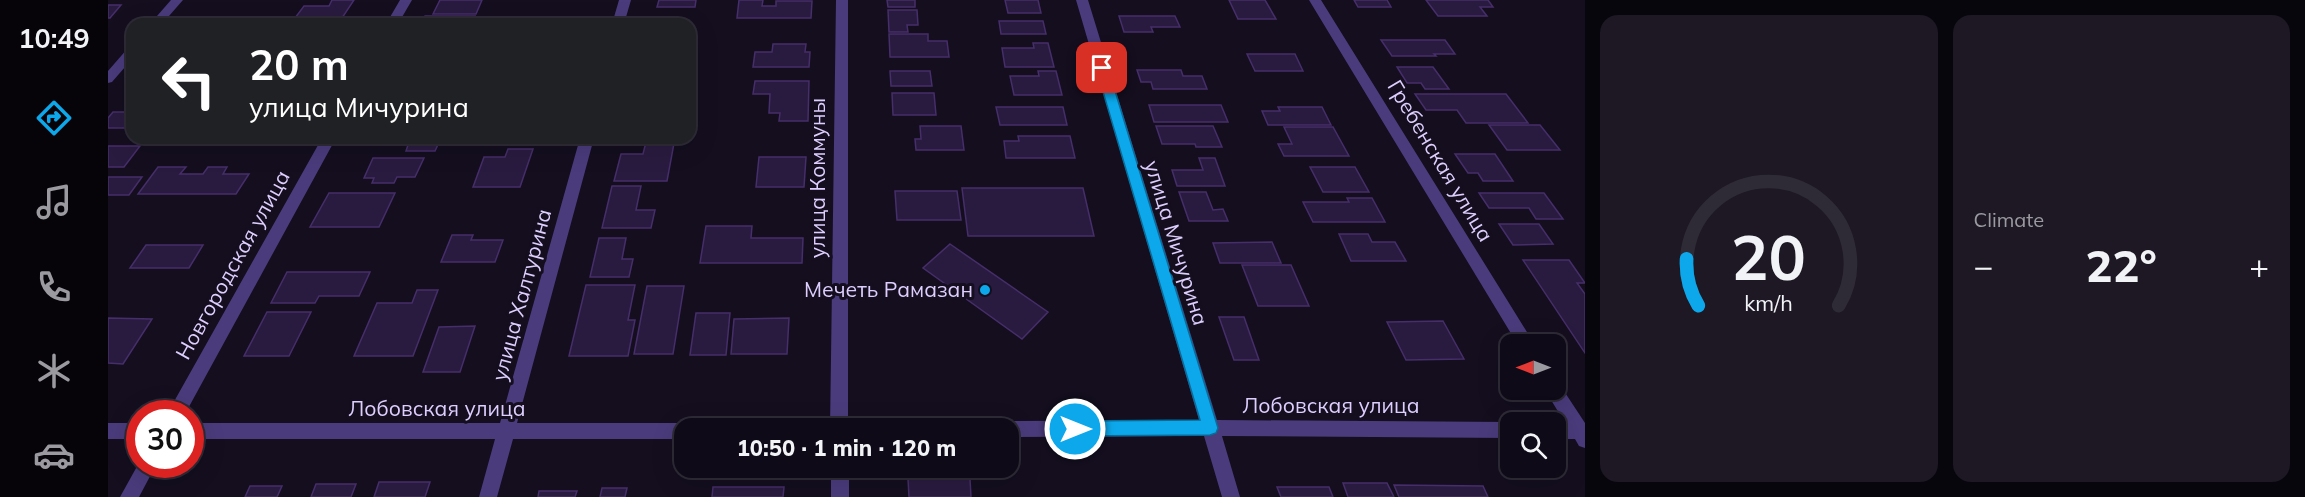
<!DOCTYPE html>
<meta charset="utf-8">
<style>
:root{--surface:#0f0a17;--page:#1d1824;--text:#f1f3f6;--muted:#9b9aa1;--line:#2f2b36;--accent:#0ca8eb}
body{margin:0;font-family:Mulish,sans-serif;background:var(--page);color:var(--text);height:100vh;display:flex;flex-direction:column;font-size:22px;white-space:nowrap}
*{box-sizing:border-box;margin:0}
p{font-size:20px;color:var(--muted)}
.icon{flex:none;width:33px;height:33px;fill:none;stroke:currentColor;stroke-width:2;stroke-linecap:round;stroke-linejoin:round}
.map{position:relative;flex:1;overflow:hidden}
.panel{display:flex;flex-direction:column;gap:15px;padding:15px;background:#08060d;width:720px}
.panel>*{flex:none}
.banner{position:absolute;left:18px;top:18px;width:570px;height:126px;border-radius:18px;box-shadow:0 6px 24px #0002,0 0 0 2px var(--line);background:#202124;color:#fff;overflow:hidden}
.needle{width:39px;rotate:270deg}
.buttons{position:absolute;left:1392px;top:334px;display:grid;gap:12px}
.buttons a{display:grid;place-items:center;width:66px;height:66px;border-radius:12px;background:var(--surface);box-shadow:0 6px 24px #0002,0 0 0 2px var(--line);font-size:30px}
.speed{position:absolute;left:18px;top:400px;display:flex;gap:12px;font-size:30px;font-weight:700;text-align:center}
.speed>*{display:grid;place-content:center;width:78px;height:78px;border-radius:50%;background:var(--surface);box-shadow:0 6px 24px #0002,0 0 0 2px var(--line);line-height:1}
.speed .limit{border:9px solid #d22;background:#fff;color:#111}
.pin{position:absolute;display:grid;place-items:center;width:51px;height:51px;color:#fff;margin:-26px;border-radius:12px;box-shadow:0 3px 9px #0006}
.me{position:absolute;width:66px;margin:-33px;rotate:90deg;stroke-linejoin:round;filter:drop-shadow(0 0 4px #0008)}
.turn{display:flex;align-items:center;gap:21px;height:126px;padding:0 24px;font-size:27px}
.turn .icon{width:78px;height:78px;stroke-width:2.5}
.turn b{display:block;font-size:42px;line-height:51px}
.big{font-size:45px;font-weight:800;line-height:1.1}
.panel .widget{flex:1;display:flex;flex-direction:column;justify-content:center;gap:9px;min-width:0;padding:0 21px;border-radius:18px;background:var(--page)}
.panel .dial{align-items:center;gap:0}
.dial svg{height:156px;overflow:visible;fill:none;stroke:var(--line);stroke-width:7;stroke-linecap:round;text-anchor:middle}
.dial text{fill:var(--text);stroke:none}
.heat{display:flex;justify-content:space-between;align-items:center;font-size:33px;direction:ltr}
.panel .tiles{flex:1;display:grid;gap:15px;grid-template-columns:repeat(2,1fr)}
.trip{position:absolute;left:566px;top:418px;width:345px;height:60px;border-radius:18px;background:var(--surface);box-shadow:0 6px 24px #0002,0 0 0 2px var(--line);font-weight:800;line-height:60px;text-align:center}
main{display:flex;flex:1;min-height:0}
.tab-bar{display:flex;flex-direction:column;width:108px;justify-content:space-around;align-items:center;background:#060409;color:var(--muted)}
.tab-bar .icon{width:42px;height:42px}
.tab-bar .active{color:var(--accent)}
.tab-bar b{font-size:27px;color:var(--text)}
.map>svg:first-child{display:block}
</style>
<main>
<nav class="tab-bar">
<b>10:49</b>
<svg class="icon active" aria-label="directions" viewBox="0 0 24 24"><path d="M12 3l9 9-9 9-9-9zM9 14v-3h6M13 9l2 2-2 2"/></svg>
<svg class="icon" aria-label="music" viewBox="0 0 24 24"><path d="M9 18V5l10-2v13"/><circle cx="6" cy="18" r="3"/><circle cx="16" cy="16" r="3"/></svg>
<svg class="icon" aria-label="phone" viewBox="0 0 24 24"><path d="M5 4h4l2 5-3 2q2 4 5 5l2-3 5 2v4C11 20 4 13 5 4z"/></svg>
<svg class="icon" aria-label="climate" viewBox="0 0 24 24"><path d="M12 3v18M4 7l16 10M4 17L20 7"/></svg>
<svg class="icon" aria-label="car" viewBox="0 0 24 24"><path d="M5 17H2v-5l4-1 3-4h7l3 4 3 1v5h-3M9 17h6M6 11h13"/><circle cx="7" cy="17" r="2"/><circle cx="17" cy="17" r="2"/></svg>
</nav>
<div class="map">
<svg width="1477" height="497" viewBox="0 0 1477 497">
<rect width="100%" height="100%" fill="#140e1f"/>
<path fill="#291b3f" stroke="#462e6a" stroke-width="1.5" d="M224,0H246L234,18H187L196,6H221Z
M332,0H374L368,14H325Z
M551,0H588L587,7H549Z
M631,0H655L654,6H668V1H704L703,18H629Z
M779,0H807V7H780Z
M897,0H930L933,13H900Z
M1121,0H1157L1168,19H1130Z
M1246,0H1279L1283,7H1250Z
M1318,0H1380L1385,7H1372L1379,16H1330Z
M0,5H13L2,18H0Z
M780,10H809L810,25H799L800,32H781Z
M317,16H367L363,24H313Z
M1011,16H1067L1072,27H1043L1045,32H1016Z
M395,18H470L468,24H392Z
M891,21H935L938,34H893Z
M781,34H820V41H839L841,57H782Z
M1273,40H1337L1347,54H1326L1328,56H1284Z
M925,43H940L946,67H897L894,48H926Z
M665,44H698L697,52H702L701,67H645L647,52H664Z
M1139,54H1187L1195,71H1147Z
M1289,67H1325L1341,89H1317L1313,83H1299Z
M1029,70H1073L1075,76H1094L1099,89H1045L1043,82H1033Z
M782,71H822L824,86H783Z
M930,71H948L954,95H906L902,76H931Z
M647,81H701L700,121H671L672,113H661L662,94H645Z
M784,93H826L828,115H785Z
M1307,94H1398L1420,123H1358L1349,110H1318Z
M1041,105H1113L1120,122H1046Z
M888,107H955L959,125H892Z
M1170,107H1214L1223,125H1160L1154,111H1172Z
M5,112H24V128H0V118Z
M1381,125H1432L1452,150H1399Z
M812,126H853L856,150H808L807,139H813Z
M1048,126H1105L1114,147H1088L1087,144H1054Z
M1176,127H1225L1241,156H1176L1170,144H1184Z
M910,136H962L967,158H898L896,141H911Z
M291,138H333L327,151H298L300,145H288Z
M539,138H567L559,181H506L513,154H535Z
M0,146H32L16,167H0Z
M400,149H425L412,187H365L376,157H397Z
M1347,154H1387L1405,181H1375L1370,173H1360Z
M651,157H698L696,187H648Z
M265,158H316L307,177H289L286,183H264L266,178H256Z
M1091,158H1107L1117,186H1069L1064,170H1095Z
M50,167H78L72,174H95L100,167H119L115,174H141L128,194H30Z
M1202,167H1247L1261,192H1215Z
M0,177H34L21,195H0Z
M504,186H533L528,210H547L543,228H494Z
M854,188H975L986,236H860Z
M787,191H849L853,220H789Z
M1071,192H1098L1105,210L1115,209L1120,221H1081Z
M221,193H287L271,227H202Z
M1371,193H1436L1455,219H1428L1421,208H1381Z
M1239,198H1264L1277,222H1205L1195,202H1241Z
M1391,224H1431L1445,244L1405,245Z
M598,226H644L643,238H695L694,263H592Z
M1231,234H1260L1264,242H1287L1298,261H1243Z
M344,235H365L363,240H395L387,262H333Z
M491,238H518L514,259H525L521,277H482Z
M1164,242L1173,263H1112L1105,243Z
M842,244L940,312L914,339L815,268Z
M38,245H95L81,268H22Z
M1415,260H1461L1477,283H1469L1477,294V353Z
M1134,265H1183L1201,306H1150Z
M179,272H262L251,296H211L207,303H163Z
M478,285H527L520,320H527L520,356H461Z
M539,286H576L565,354H526Z
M309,290H330L305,356H246L269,303H304Z
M159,312H203L181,356H136Z
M588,313H622L618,355H582Z
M1111,317H1136L1151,360H1126Z
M0,318L44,319L15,364L0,363Z
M681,318L679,354H623L626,319Z
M1335,321L1356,359L1298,360L1279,322Z
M367,326L352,372H315L331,327Z
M800,479H862L863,497H801Z
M271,482H322L317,497H266Z
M1235,483H1279L1286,497H1240Z
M208,484H248L243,497H203Z
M1286,485L1375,486L1380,497H1291Z
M142,486H174L169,497H137Z
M605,487H676L675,497H604Z
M1169,487H1221L1225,497H1173Z
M494,488H519L517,497H492Z
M431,491H469L467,497H430Z"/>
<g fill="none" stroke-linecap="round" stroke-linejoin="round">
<path fill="#4a3b7c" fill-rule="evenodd" d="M63,0H75L54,24H42Z
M292,0H304L290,24H278Z
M511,0H523L516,24H504Z
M728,0H740V429H722Z
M968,0H980L1109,420L1402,422L1405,423H1402V438L1114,436L1132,497H1114L1096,436L900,437V429H891L894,423L900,421L1091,420Z
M1201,0H1213L1427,345H1410Z
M24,47V59L4,82L0,83V71L20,48Z
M214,138H228L77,414H59Z
M472,138H486L409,423H576L582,425L584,429H576V439H405L389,497H371L387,439H82V423H392Z
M1448,383L1452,385L1477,423V448L1471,446L1467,439H1448L1447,423H1457L1437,390H1448Z
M0,423H32V439H0Z
M32,461V465H48L31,497H12Z
M723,468H741V497H723Z"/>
</g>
<path fill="#0ca8eb" stroke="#086d99" stroke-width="1.5" d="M994,64L1000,68L1110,428L1108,433L1102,435L967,436L962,434L959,429L962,423L967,421L1092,420L988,68Z"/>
<circle fill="#0ca8eb" stroke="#140e1f" stroke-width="2" cx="877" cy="290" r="6"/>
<g text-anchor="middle" stroke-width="6" stroke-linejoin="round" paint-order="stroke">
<g font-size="21" fill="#ddcefd" stroke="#140e1f">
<text transform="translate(1332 161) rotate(59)" y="7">Гребенская улица</text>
<text transform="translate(710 178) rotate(-90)" y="7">улица Коммуны</text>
<text transform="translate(1068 243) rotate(73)" y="7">улица Мичурина</text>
<text transform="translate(125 265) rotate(-61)" y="7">Новгородская улица</text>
<text transform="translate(414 295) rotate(-75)" y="7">улица Халтурина</text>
<text x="1223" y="413">Лобовская улица</text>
<text x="329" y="416">Лобовская улица</text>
</g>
<g font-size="21" fill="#ddcefd" stroke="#140e1f" text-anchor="end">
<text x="865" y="297">Мечеть Рамазан</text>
</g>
</g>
</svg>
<div class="buttons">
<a><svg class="needle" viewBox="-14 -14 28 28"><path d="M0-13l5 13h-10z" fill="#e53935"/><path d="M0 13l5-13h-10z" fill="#9b9aa1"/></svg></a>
<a><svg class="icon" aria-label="search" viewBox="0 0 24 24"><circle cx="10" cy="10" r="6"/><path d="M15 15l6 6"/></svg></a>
</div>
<div class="speed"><div class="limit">30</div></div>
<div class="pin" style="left:994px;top:68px;background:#d93025"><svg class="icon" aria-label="arrive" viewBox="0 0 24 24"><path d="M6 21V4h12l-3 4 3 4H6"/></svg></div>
<svg class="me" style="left:967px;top:429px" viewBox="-20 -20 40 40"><circle r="17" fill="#0ca8eb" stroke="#fff" stroke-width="3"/><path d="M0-11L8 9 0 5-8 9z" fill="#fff"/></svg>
<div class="trip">10:50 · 1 min · 120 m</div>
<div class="banner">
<div class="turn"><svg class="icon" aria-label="left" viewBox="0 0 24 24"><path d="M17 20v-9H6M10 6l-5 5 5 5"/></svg><div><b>20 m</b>улица Мичурина</div></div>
</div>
</div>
<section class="panel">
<div class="tiles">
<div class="widget dial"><svg viewBox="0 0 100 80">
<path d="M14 69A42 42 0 1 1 86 69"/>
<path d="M14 69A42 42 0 0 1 8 45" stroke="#0ca8eb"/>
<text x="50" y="56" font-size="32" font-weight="700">20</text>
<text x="50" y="72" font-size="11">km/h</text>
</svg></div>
<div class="widget"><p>Climate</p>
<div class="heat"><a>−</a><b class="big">22°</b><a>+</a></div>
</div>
</div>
</section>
</main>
